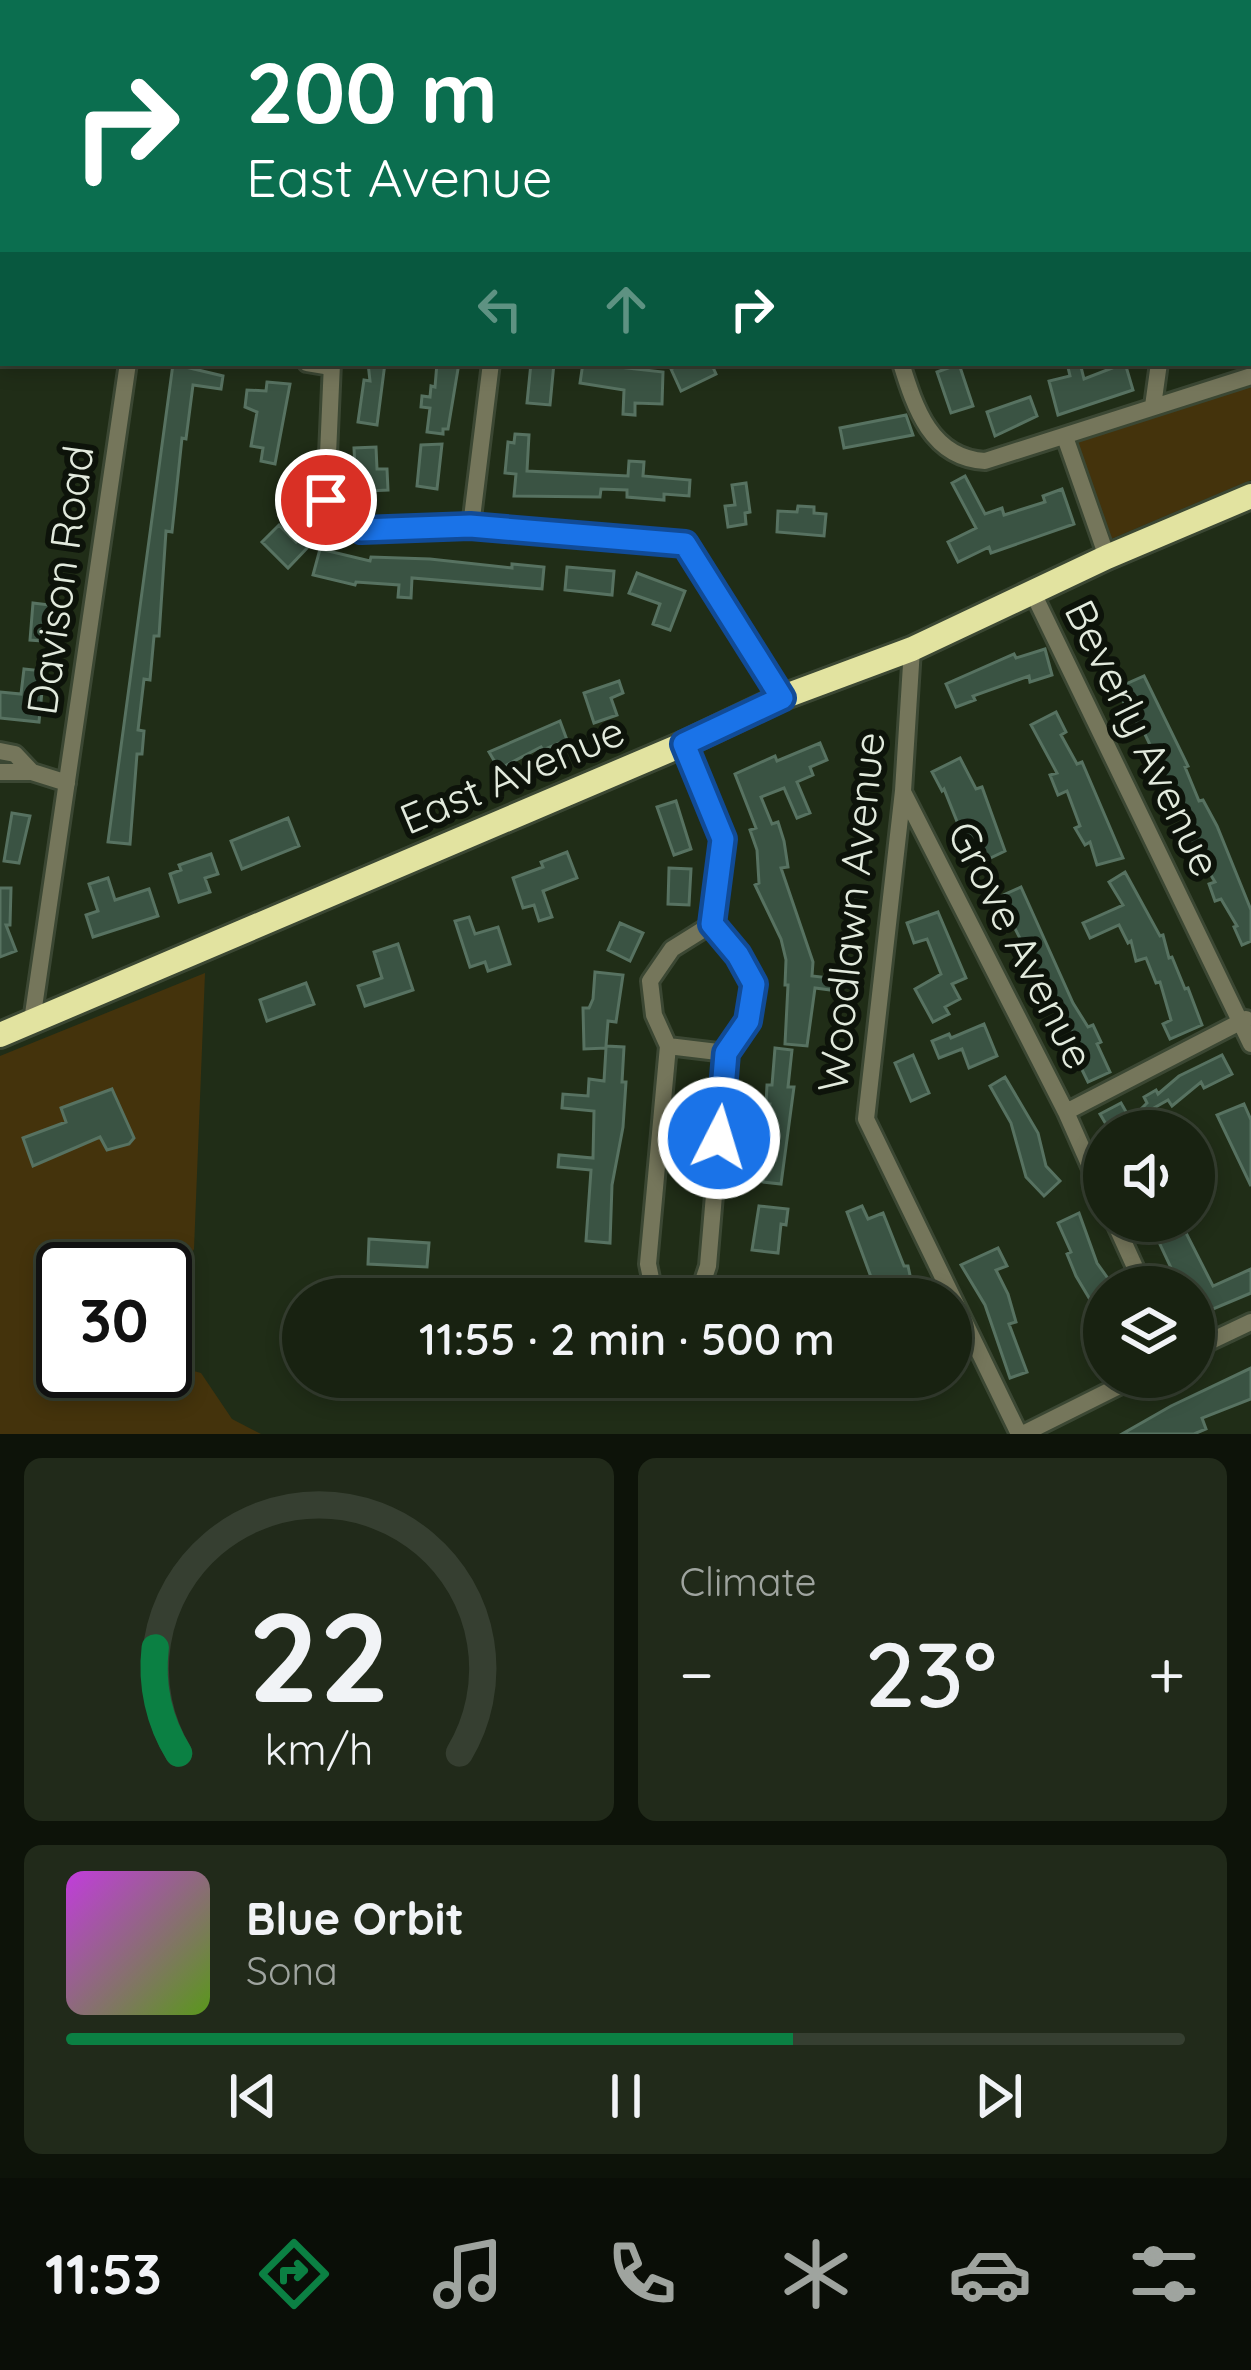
<!DOCTYPE html>
<meta charset="utf-8">
<style>
:root{--surface:#182211;--page:#212a1a;--text:#f1f3f6;--muted:#9fa49f;--line:#363f31;--accent:#0b8043}
body{margin:0;font-family:Quicksand,sans-serif;background:var(--page);color:var(--text);height:100vh;display:flex;flex-direction:column;font-size:45px;white-space:nowrap}
*{box-sizing:border-box;margin:0}
p{font-size:39px;color:var(--muted)}
.icon{flex:none;width:66px;height:66px;fill:none;stroke:currentColor;stroke-width:2;stroke-linecap:round;stroke-linejoin:round}
.map{position:relative;height:1434px;overflow:hidden}
.sheet{display:flex;flex-direction:column;gap:24px;padding:24px;background:#0d1309;flex:1}
.sheet>*{flex:none}
.guide{position:absolute;left:0px;top:0px;width:1251px;height:366px;box-shadow:0 6px 18px #0003,0 0 0 3px var(--line);background:#0b6e4f;color:#fff;overflow:hidden}
.controls{position:absolute;left:1083px;top:1110px;display:grid;gap:24px}
.controls a{display:grid;place-items:center;width:132px;height:132px;border-radius:50%;background:var(--surface);box-shadow:0 6px 18px #0003,0 0 0 3px var(--line);font-size:60px}
.speed{position:absolute;left:36px;top:1242px;display:flex;gap:24px;font-size:60px;font-weight:700;text-align:center}
.speed>*{display:grid;place-content:center;width:156px;height:156px;border-radius:50%;background:var(--surface);box-shadow:0 6px 18px #0003,0 0 0 3px var(--line);line-height:1}
.speed .limit{border:6px solid #111;border-radius:18px;background:#fff;color:#111}
.pin{position:absolute;display:grid;place-items:center;width:102px;height:102px;color:#fff;margin:-51px;border:6px solid #fff;border-radius:50%;box-shadow:0 3px 12px #0007}
.me{position:absolute;width:132px;margin:-66px;rotate:5deg;stroke-linejoin:round;filter:drop-shadow(0 0 9px #0008)}
.turn{display:flex;align-items:center;gap:42px;height:252px;padding:0 48px;font-size:54px}
.turn .icon{width:156px;height:156px;stroke-width:2.5}
.turn b{display:block;font-size:84px;line-height:102px}
.lanes{display:flex;align-items:center;height:114px;padding:0 48px;background:#0003;justify-content:center;gap:60px;direction:ltr}
.lanes .off{opacity:.35}
.big{font-size:90px;font-weight:600;line-height:1.1}
.sheet .card{flex:1;display:flex;flex-direction:column;justify-content:center;gap:18px;min-width:0;padding:0 42px;border-radius:18px;background:var(--page)}
.sheet .dial{align-items:center;gap:0}
.dial svg{height:312px;overflow:visible;fill:none;stroke:var(--line);stroke-width:7;stroke-linecap:round;text-anchor:middle}
.dial text{fill:var(--text);stroke:none}
.song{display:flex;align-items:center;gap:36px}
.cover{width:144px;height:144px;border-radius:18px;background:linear-gradient(135deg,hsl(290 70% 55%),hsl(90 70% 35%))}
.played{height:12px;border-radius:6px;background:linear-gradient(90deg,var(--accent) 65%,var(--line) 65%)}
.keys{display:flex;justify-content:space-around;direction:ltr}
.heat{display:flex;justify-content:space-between;align-items:center;font-size:66px;direction:ltr}
.sheet .tiles{flex:1;display:grid;gap:24px;grid-template-columns:1fr 1fr}
.card:last-child{grid-column:span 2}
.trip{position:absolute;left:282px;top:1278px;width:690px;height:120px;border-radius:60px;background:var(--surface);box-shadow:0 6px 18px #0003,0 0 0 3px var(--line);font-weight:600;line-height:120px;text-align:center}
.menu{display:flex;height:192px;justify-content:space-around;align-items:center;background:#0a0e07;color:var(--muted)}
.menu .icon{width:84px;height:84px}
.menu .active{color:var(--accent)}
.menu b{font-size:54px;color:var(--text)}
.map>svg:first-child{display:block}
</style>
<div class="map">
<svg width="1251" height="1434" viewBox="0 0 1251 1434">
<rect width="100%" height="100%" fill="#202d17"/>
<path fill="#44330c" d="M1251,385V480L1109,540L1077,440Z
M205,973L194,1249L165,1298V1269H63V1371H165V1363L201,1373L232,1419L261,1434H0V1056Z"/>
<path fill="#3a5343" stroke="#577261" stroke-width="3" d="M368,363H385L377,425L358,422L364,380L370,381Z
M437,363H459L448,429H443V434L427,432L430,408L421,407L422,396L430,397L431,386L435,387Z
M531,363H554L550,405L527,403Z
M583,363L663,372L662,404L635,403V415L623,414L624,390L580,383Z
M684,363H711L716,374L681,391L671,369Z
M1067,363H1080L1084,379L1125,363L1133,390L1058,415L1049,381L1070,376Z
M173,364L223,376L221,389L193,385L186,439L182,438L172,532L166,531L159,636H154L150,680L144,679L138,730L144,731L142,754H137L130,844L108,842Z
M959,364L973,406L951,413L937,372Z
M267,382L290,384L275,464L261,461L263,448L251,446L257,412L245,407L247,390L266,391Z
M1030,397L1037,416L995,436L987,412Z
M906,415L913,435L844,448L840,428Z
M515,434L529,435L527,471L628,476L629,461L644,462L643,476L690,480L689,496L664,494V500L627,497V490L601,489L600,497L514,496L516,474L505,473L508,442L514,443Z
M442,444L437,489L417,486L421,445Z
M376,447L377,469H387L388,490L368,491V482L348,483V469L355,468L354,448Z
M965,476L985,514L1002,508L1004,515L1045,502L1043,496L1062,489L1074,524L991,553L989,547L958,562L948,542L976,528L952,483Z
M746,483L750,512L745,513L746,524L728,527L725,506L735,505L732,485Z
M798,506L814,507V513L826,514L824,536L777,532L778,511L797,512Z
M279,525L296,542L300,537L309,546L288,568L262,542Z
M320,549L370,561L371,557L430,559L512,568V564L544,567L542,589L412,578L411,598L398,597L399,585L356,582L355,585L313,575Z
M567,567L614,571L612,595L565,590Z
M637,573L685,591L670,630L653,624L660,604L629,593Z
M33,603L58,606L55,642L30,640Z
M1045,649L1052,675L1030,682L1029,676L973,696L975,700L956,707L946,684L1014,654L1016,658Z
M24,669L44,671L39,722L0,718V692L21,694Z
M1144,676L1188,766L1185,767L1199,801L1203,800L1217,826L1251,910V941L1242,945L1234,927L1237,926L1221,899L1215,901L1209,884L1215,882L1195,849L1177,799L1171,802L1164,785L1168,783L1153,751L1141,726L1138,727L1129,703L1125,705L1117,688Z
M619,681L623,693L611,698L617,715L594,723L584,693Z
M1056,712L1066,732L1061,735L1077,764L1082,762L1123,858L1097,865L1090,842L1085,845L1075,828L1080,826L1067,791L1058,795L1050,775L1057,773L1031,725Z
M560,721L567,740L543,750L541,747L499,769L489,752Z
M820,743L827,760L810,767L813,775L797,782L810,813L797,818L784,788L761,797L772,824L778,822L784,841L788,867L781,868L813,962L812,976L839,979L838,991L815,988L807,1046L785,1044L788,985H785L786,960L781,939L755,885L759,883L757,850L750,830L756,828L735,774L775,756L777,761Z
M960,758L976,789L982,787L1005,851L982,862L969,837L964,839L944,789L942,791L932,772Z
M676,801L691,849L674,855L657,807Z
M12,813L30,816L19,863L4,861Z
M288,818L299,846L242,869L231,841Z
M567,852L577,878L543,891L552,917L539,921L534,905L523,908L513,878L543,867L541,862Z
M211,854L218,874L205,878L210,892L179,902L170,874L181,870L179,865Z
M669,868L691,869L689,905L668,904Z
M1125,872L1160,936L1163,935L1169,958L1172,957L1185,989L1188,988L1202,1025L1170,1039L1163,1024L1171,1020L1160,982L1156,983L1146,958L1136,961L1131,941L1128,943L1119,925L1090,938L1083,923L1123,905L1109,882Z
M108,878L115,900L149,889L158,916L93,937L86,915L98,911L89,884Z
M1021,887L1073,1003L1088,1027L1093,1025L1101,1042L1097,1044L1110,1072L1088,1082L1068,1041L1075,1037L1070,1027L1063,1030L1043,983L1036,986L1030,970L1035,968L999,897Z
M0,888H11L10,925H6L16,951L0,957Z
M938,912L966,978L952,984L960,999L945,1007L949,1014L933,1022L915,989L941,974L927,939L914,943L907,923Z
M469,917L475,934L498,927L510,964L488,971L485,962L470,967L455,921Z
M620,923L643,933L630,961L608,950Z
M398,944L413,990L365,1006L358,986L382,978L374,952Z
M595,972L623,975L616,1022L608,1021L606,1046L624,1047L622,1082H626L623,1127L612,1185L610,1243L586,1241L591,1170L558,1167L559,1155L593,1158L594,1111L562,1108L563,1094L588,1096L589,1079L604,1081L606,1048L584,1049L583,1008H589L593,999Z
M306,983L314,1004L267,1021L260,1000Z
M984,1024L997,1056L969,1068L962,1049L939,1058L932,1041L949,1034L951,1038Z
M775,1048L792,1050L788,1087H794L781,1184L763,1182L770,1104H766L767,1085H772Z
M913,1055L929,1093L911,1101L895,1063Z
M1222,1055L1232,1074L1204,1088L1201,1082L1172,1106L1168,1100L1145,1113L1142,1108L1147,1103L1144,1097L1156,1090L1158,1094L1179,1076Z
M1005,1077L1038,1133L1046,1166L1060,1181L1044,1196L1026,1177L1011,1123L990,1086Z
M112,1089L134,1138L129,1144L107,1150L100,1137L33,1166L23,1138L66,1122L61,1108Z
M1121,1103L1133,1124L1153,1114L1161,1131H1110L1100,1114Z
M1244,1104L1251,1120V1186L1217,1115Z
M759,1206L788,1209L786,1225L781,1224L778,1253L752,1250Z
M862,1206L868,1219L883,1213L904,1266H908L913,1289L878,1296L847,1212Z
M1079,1213L1097,1263L1114,1287H1104V1323L1076,1276L1067,1254L1071,1252L1058,1223Z
M1149,1221H1180L1213,1286L1251,1269V1293L1194,1317V1287H1180Z
M369,1239L429,1243L427,1267L368,1264Z
M998,1248L1007,1266L996,1270L1008,1294L1016,1322L1009,1324L1027,1372L1010,1378L985,1305L961,1265Z
M1251,1368V1399L1202,1418L1206,1429L1194,1434H1122L1171,1406Z"/>
<g fill="none" stroke-linecap="round" stroke-linejoin="round">
<defs>
<path id="minor" d="M181,3V0
M846,3V0
M1209,3V0
M1248,61L1251,62
M1248,225H1251
M307,363L331,367
M332,363L326,500L361,530L471,526L684,544L783,697
M901,363C915,408 931,458 985,461L1251,376
M1153,406L1159,363
M1065,437L1107,557
M471,526L491,363
M1033,593L1251,1044
M912,649L903,791L866,1119L1019,1434
M0,751L15,754L32,772
M0,772H32L67,783
M903,792L1066,1112L1104,1198
M32,1021L128,363
M668,1046L726,1053
M1066,1112L1246,1019
M1114,1221L1144,1287
M669,1299L653,1288L648,1264L668,1046L654,1015L650,981L672,949L712,924
M682,1299L699,1293L708,1266L726,1053L748,1021L754,984L738,955L712,924L723,839L684,744
M1194,1349L1251,1322
M1023,1434L1137,1377"/>
<path id="highway" d="M0,1035L684,744L783,697L912,649L1107,557L1251,496"/>
</defs>
<use href="#minor" stroke="#3b4733" stroke-width="22"/>
<use href="#highway" stroke="#3b4733" stroke-width="30"/>
<use href="#minor" stroke="#75765b" stroke-width="16"/>
<use href="#highway" stroke="#e2e3a0" stroke-width="24"/>
</g>
<g fill="none" stroke-linecap="round" stroke-linejoin="round">
<defs>
<path id="route" d="M326,500L361,530L470,526L685,544L782,698L684,744L723,839L712,924L738,955L754,984L748,1021L726,1053L719,1138"/>
</defs>
<use href="#route" stroke="#114b97" stroke-width="30"/>
<use href="#route" stroke="#1a73e8" stroke-width="21"/>
</g>
<g text-anchor="middle" stroke-width="12" stroke-linejoin="round" paint-order="stroke">
<g font-size="42" fill="#e2eadd" stroke="#0d130a">
<text transform="translate(60 580) rotate(-82)" y="15">Davison Road</text>
<text transform="translate(1143 738) rotate(64)" y="15">Beverly Avenue</text>
<text transform="translate(512 775) rotate(-23)" y="15">East Avenue</text>
<text transform="translate(851 912) rotate(-84)" y="15">Woodlawn Avenue</text>
<text transform="translate(1021 945) rotate(63)" y="15">Grove Avenue</text>
</g>
</g>
</svg>
<div class="controls">
<a><svg class="icon" aria-label="sound" viewBox="0 0 24 24"><path d="M4 9h4l5-4v14l-5-4H4zM17 9q2 3 0 6"/></svg></a>
<a><svg class="icon" aria-label="layers" viewBox="0 0 24 24"><path d="M12 4l9 5-9 5-9-5zM3 14l9 5 9-5"/></svg></a>
</div>
<div class="speed"><div class="limit">30</div></div>
<div class="pin" style="left:326px;top:500px;background:#d93025"><svg class="icon" aria-label="arrive" viewBox="0 0 24 24"><path d="M6 21V4h12l-3 4 3 4H6"/></svg></div>
<svg class="me" style="left:719px;top:1138px" viewBox="-20 -20 40 40"><circle r="17" fill="#1a73e8" stroke="#fff" stroke-width="3"/><path d="M0-11L8 9 0 5-8 9z" fill="#fff"/></svg>
<div class="trip">11:55 · 2 min · 500 m</div>
<div class="guide">
<div class="turn"><svg class="icon" aria-label="right" viewBox="0 0 24 24"><path d="M7 20v-9h11M14 6l5 5-5 5"/></svg><div><b>200 m</b>East Avenue</div></div>
<div class="lanes"><svg class="icon off" aria-label="left" viewBox="0 0 24 24"><path d="M17 20v-9H6M10 6l-5 5 5 5"/></svg><svg class="icon off" aria-label="ahead" viewBox="0 0 24 24"><path d="M12 20V5M6 11l6-6 6 6"/></svg><svg class="icon" aria-label="right" viewBox="0 0 24 24"><path d="M7 20v-9h11M14 6l5 5-5 5"/></svg></div>
</div>
</div>
<section class="sheet">
<div class="tiles">
<div class="card dial"><svg viewBox="0 0 100 80">
<path d="M14 69A42 42 0 1 1 86 69"/>
<path d="M14 69A42 42 0 0 1 8 42" stroke="#0b8043"/>
<text x="50" y="56" font-size="32" font-weight="700">22</text>
<text x="50" y="72" font-size="11">km/h</text>
</svg></div>
<div class="card"><p>Climate</p>
<div class="heat"><a>−</a><b class="big">23°</b><a>+</a></div>
</div>
<div class="card">
<div class="song"><i class="cover"></i><div><b>Blue Orbit</b><p>Sona</p></div></div>
<div class="played"></div>
<div class="keys"><svg class="icon" aria-label="previous" viewBox="0 0 24 24"><path d="M18 5L8 12l10 7zM5 5v14"/></svg><svg class="icon" aria-label="pause" viewBox="0 0 24 24"><path d="M8 5v14M16 5v14"/></svg><svg class="icon" aria-label="next" viewBox="0 0 24 24"><path d="M6 5l10 7-10 7zM19 5v14"/></svg></div>
</div>
</div>
</section>
<nav class="menu">
<b>11:53</b>
<svg class="icon active" aria-label="directions" viewBox="0 0 24 24"><path d="M12 3l9 9-9 9-9-9zM9 14v-3h6M13 9l2 2-2 2"/></svg>
<svg class="icon" aria-label="music" viewBox="0 0 24 24"><path d="M9 18V5l10-2v13"/><circle cx="6" cy="18" r="3"/><circle cx="16" cy="16" r="3"/></svg>
<svg class="icon" aria-label="phone" viewBox="0 0 24 24"><path d="M5 4h4l2 5-3 2q2 4 5 5l2-3 5 2v4C11 20 4 13 5 4z"/></svg>
<svg class="icon" aria-label="climate" viewBox="0 0 24 24"><path d="M12 3v18M4 7l16 10M4 17L20 7"/></svg>
<svg class="icon" aria-label="car" viewBox="0 0 24 24"><path d="M5 17H2v-5l4-1 3-4h7l3 4 3 1v5h-3M9 17h6M6 11h13"/><circle cx="7" cy="17" r="2"/><circle cx="17" cy="17" r="2"/></svg>
<svg class="icon" aria-label="filters" viewBox="0 0 24 24"><path d="M4 7h16M4 17h16"/><circle cx="9" cy="7" r="2"/><circle cx="15" cy="17" r="2"/></svg>
</nav>
